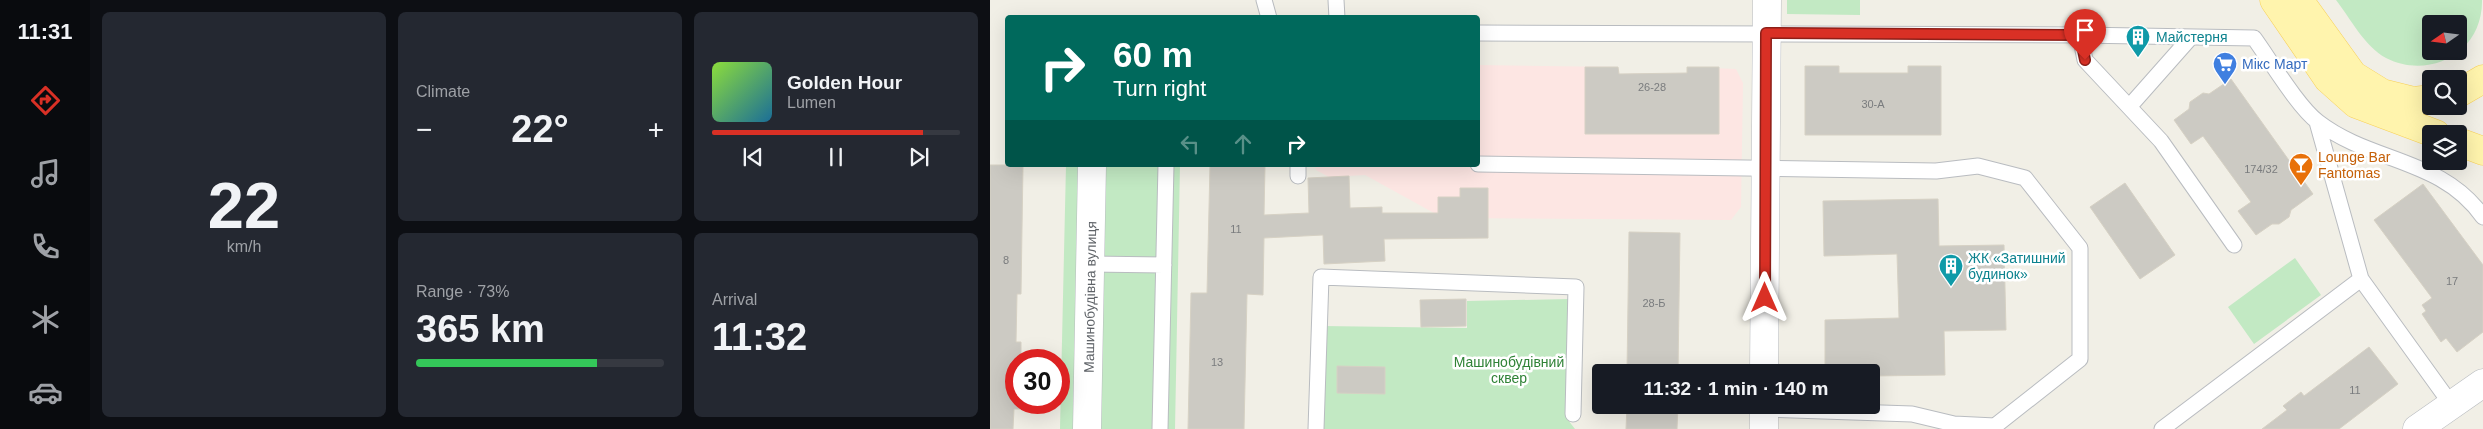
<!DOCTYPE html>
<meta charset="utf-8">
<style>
:root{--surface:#171b24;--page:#242831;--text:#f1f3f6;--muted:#9ea1a6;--line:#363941;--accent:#d93025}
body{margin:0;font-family:Arial,sans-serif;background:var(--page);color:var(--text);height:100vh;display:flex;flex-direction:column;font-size:19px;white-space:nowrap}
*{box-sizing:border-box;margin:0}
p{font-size:16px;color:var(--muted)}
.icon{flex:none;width:28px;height:28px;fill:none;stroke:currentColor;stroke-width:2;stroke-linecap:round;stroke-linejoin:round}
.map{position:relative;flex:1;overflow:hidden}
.details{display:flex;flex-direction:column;gap:12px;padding:12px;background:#0d0f14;width:900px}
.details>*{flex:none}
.guide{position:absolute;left:15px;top:15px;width:475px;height:152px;border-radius:5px;box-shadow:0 5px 20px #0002;background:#00695c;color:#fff;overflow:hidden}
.needle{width:32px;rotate:256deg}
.tools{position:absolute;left:1432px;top:15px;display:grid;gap:10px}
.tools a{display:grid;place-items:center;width:45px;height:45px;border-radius:5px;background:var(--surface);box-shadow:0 5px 20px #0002;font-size:25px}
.speed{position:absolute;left:15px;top:349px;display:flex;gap:10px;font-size:25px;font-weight:700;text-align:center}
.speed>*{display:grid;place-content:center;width:65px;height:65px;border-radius:50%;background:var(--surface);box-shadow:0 5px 20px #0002;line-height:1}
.speed .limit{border:8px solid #d22;background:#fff;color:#111}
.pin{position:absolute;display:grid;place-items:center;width:42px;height:42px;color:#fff;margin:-51px -21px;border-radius:50% 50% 50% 0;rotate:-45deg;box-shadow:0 0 5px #0007}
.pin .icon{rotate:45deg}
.me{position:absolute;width:55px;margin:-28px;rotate:0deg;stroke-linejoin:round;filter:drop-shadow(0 0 4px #0008)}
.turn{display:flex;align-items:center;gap:18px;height:105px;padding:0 25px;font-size:22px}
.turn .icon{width:65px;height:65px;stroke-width:2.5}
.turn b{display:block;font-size:35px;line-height:42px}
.lanes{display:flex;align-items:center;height:48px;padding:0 25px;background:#0003;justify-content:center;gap:25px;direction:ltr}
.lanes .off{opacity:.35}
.big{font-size:38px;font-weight:600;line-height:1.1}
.details .widget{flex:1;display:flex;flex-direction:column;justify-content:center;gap:8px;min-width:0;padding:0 18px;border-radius:8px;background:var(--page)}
.details .dial{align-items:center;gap:0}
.dial b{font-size:65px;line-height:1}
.song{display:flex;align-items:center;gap:15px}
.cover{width:60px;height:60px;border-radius:8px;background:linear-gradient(135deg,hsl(90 70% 55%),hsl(200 70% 35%))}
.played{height:5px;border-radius:2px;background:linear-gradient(90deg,var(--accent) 85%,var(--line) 85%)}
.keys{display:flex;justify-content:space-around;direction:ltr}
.heat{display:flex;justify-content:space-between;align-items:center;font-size:28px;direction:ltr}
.charge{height:8px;border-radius:4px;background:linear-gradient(90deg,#34c759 73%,var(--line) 0)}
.details .tiles{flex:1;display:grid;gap:12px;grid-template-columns:repeat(3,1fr)}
.widget:first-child{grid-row:span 2}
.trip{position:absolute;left:602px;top:364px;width:288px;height:50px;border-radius:5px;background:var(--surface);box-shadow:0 5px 20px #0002;font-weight:600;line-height:50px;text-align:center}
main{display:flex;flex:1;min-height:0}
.tab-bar{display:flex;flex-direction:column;width:90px;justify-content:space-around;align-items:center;background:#090b0e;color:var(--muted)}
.tab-bar .icon{width:35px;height:35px}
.tab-bar .current{color:var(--accent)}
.tab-bar b{font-size:22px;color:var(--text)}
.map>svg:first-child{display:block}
</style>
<main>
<nav class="tab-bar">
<b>11:31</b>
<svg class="icon current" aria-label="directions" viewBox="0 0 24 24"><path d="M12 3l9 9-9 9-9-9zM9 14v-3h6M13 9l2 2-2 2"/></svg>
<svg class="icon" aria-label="music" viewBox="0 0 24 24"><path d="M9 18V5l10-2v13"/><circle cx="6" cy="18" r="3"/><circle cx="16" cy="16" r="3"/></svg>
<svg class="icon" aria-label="phone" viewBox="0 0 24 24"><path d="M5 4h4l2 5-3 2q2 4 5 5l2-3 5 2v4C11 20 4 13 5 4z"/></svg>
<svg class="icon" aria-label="climate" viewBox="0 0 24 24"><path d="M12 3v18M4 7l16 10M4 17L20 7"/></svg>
<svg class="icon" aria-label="car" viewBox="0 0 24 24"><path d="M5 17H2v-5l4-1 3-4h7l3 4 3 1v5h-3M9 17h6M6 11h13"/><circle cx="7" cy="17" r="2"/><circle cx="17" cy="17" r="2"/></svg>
</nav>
<section class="details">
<div class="tiles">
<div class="widget dial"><b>22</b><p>km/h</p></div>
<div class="widget"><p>Climate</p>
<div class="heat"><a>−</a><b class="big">22°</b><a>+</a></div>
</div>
<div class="widget">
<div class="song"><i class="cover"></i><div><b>Golden Hour</b><p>Lumen</p></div></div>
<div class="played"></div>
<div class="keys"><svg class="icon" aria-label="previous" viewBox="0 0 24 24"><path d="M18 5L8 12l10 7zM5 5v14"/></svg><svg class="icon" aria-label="pause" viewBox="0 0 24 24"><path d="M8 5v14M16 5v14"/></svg><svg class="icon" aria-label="next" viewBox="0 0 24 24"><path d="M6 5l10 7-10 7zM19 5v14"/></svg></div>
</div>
<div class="widget"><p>Range · 73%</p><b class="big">365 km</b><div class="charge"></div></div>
<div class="widget"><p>Arrival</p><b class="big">11:32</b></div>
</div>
</section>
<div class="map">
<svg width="1493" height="429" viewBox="0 0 1493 429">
<rect width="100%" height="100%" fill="#f1efe6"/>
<path fill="#fde6e3" d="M488,65L628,67L629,74L697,73V67L746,69L753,83L751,207L741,220L453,218L375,175L339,177L326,170L325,165H488Z"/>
<path fill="#c2e9c3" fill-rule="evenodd" d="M797,0H870V15L797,14Z
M1346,0H1492C1493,53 1439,80 1396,58C1375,47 1360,18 1346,0ZM1441,24H1469V51H1441Z
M76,165H190L185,429H70Z
M1305,258L1331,295L1264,344L1238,307Z
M580,299L578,420L585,429H329L333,326L477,328V301Z"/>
<path fill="#cccac3" stroke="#d6d1c4" d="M815,66H849V73H918V66H951V135H815Z
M595,67H628L629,74L697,73V67H729V134H595Z
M1241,79L1323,194L1301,210L1299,217L1289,224H1282L1266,235L1248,211L1261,202L1213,136L1201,144L1184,120L1199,109L1200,102L1213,93L1219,94Z
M0,165H33L31,294H27L26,342H31V360H26V402H30V409H24L23,429H0Z
M220,165H275L274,215L319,213L318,178L359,176L360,208L392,207V213H448V197H470V188H498V238L394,239L395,261L334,264L333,235L274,238L273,295L257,294L254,429H198L201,293H217Z
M1135,183L1185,255L1150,279L1100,207Z
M1433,184L1493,265V332L1467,352L1456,338L1451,342L1432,314L1436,311L1432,305L1442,298L1384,220Z
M948,199L949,246L1014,245L1016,330L954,331L955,375L881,376V372H835V320L909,318L907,254L834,256L833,201Z
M639,232L690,233L688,372H637Z
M476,299V326L431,327L430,300Z
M1379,347L1408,384L1349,429H1272L1297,410L1293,406L1311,392L1314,396Z
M347,366L395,367V394L347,393Z
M637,405H688L687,429H636Z"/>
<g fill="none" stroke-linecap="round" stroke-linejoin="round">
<defs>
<path id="service" d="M274,0L279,18
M346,0L347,18
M488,33L1090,35L1095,60L1171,141L1244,245
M1090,35L1264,38C1280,60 1308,107 1328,122C1381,163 1452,158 1493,217
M1139,107L1201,37
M1327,122L1371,279L1461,404
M488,164L946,171L988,166L1035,178L1090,248V359L1005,426L964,424L922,414L774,409
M308,176V165
M100,264L174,265
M170,429L176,165
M326,429L331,277L586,287L583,414
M1172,429L1371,279"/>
<path id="minor" d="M774,372L777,0
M97,429L102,165
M774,429V405
M1427,429L1493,383"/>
<path id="primary" d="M1284,0L1338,79L1366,104L1446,134
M1309,0L1363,75L1392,93L1424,101L1441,99
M1469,93L1493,79
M1469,142L1493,151"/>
</defs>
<use href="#service" stroke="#b9bcc0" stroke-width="17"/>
<use href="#minor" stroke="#b9bcc0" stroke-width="29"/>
<use href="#primary" stroke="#f8d058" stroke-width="29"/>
<use href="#service" stroke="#fff" stroke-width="15"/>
<use href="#minor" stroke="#fff" stroke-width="28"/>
<use href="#primary" stroke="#fff4ad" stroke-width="28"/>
</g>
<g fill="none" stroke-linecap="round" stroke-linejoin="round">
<defs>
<path id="route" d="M775,298L776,33L1090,35L1095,60"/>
</defs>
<use href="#route" stroke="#8d1f18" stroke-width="12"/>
<use href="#route" stroke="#d93025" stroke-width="9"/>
</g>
<defs>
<symbol id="building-pin" viewBox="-11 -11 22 30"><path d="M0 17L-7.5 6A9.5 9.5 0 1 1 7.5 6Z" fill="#0f9aa8" stroke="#fff"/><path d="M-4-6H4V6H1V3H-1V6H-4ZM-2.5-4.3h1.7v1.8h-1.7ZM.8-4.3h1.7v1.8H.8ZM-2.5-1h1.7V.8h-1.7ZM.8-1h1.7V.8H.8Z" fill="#fff"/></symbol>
<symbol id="supermarket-pin" viewBox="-11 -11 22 30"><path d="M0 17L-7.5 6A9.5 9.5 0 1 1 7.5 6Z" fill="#3f7fe0" stroke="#fff"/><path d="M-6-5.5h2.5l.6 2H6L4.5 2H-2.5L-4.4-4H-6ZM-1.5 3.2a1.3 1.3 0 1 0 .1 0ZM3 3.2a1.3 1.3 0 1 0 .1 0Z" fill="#fff"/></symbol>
<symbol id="bar-pin" viewBox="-11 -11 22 30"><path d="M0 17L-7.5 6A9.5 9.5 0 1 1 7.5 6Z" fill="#e8710a" stroke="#fff"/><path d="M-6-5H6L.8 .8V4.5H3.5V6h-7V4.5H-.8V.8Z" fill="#fff"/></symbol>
</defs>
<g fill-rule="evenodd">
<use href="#building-pin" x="1134" y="23" width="28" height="38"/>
<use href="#supermarket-pin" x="1221" y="50" width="28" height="38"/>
<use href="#bar-pin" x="1297" y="151" width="28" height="38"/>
<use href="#building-pin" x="947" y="252" width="28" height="38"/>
</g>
<g text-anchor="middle" stroke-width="5" stroke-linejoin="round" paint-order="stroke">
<g font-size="11" fill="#7a7c7e">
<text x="662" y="91">26-28</text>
<text x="883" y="108">30-А</text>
<text x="1271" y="173">174/32</text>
<text x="246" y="233">11</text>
<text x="16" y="264">8</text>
<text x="1462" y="285">17</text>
<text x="664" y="307">28-Б</text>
<text x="227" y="366">13</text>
<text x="1365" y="394">11</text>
</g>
<g font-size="14" fill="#0d838f" stroke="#fff" text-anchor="start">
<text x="1166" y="42">Майстерня</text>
<text x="978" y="263">ЖК «Затишний<tspan x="978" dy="16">будинок»</tspan></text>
</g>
<g font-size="14" fill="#366cbe" stroke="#fff" text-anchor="start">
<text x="1252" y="69">Мікс Март</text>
</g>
<g font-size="14" fill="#c56008" stroke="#fff" text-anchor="start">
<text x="1328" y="162">Lounge Bar<tspan x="1328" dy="16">Fantomas</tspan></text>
</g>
<g font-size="14" fill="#5e6267" stroke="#fff">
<text transform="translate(100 297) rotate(-89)" y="5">Машинобудівна вулиця</text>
</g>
<g font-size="14" fill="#308337" stroke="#fff">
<text x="519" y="367">Машинобудівний<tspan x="519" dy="16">сквер</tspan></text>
</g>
</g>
</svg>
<div class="tools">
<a><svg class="needle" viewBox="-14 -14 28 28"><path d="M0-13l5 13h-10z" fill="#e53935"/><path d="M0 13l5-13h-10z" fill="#9ea1a6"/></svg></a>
<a><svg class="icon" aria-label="search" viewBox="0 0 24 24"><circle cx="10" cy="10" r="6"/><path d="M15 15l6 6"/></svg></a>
<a><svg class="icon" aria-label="layers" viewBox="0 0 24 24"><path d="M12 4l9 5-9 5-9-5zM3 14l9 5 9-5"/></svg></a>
</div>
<div class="speed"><div class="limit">30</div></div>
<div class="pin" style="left:1095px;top:60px;background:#d93025"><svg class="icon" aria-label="arrive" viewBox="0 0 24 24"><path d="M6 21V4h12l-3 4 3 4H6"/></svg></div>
<svg class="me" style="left:775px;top:298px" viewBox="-20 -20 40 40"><path d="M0-17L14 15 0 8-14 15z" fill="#d93025" stroke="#fff" stroke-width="4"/></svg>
<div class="trip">11:32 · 1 min · 140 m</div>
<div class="guide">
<div class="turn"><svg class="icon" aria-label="right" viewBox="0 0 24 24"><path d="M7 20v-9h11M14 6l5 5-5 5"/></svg><div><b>60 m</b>Turn right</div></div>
<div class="lanes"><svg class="icon off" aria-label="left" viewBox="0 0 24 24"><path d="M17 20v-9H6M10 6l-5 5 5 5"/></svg><svg class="icon off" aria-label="ahead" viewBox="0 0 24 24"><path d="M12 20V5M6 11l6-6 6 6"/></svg><svg class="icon" aria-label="right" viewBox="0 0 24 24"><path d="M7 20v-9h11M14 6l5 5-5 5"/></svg></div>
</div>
</div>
</main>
